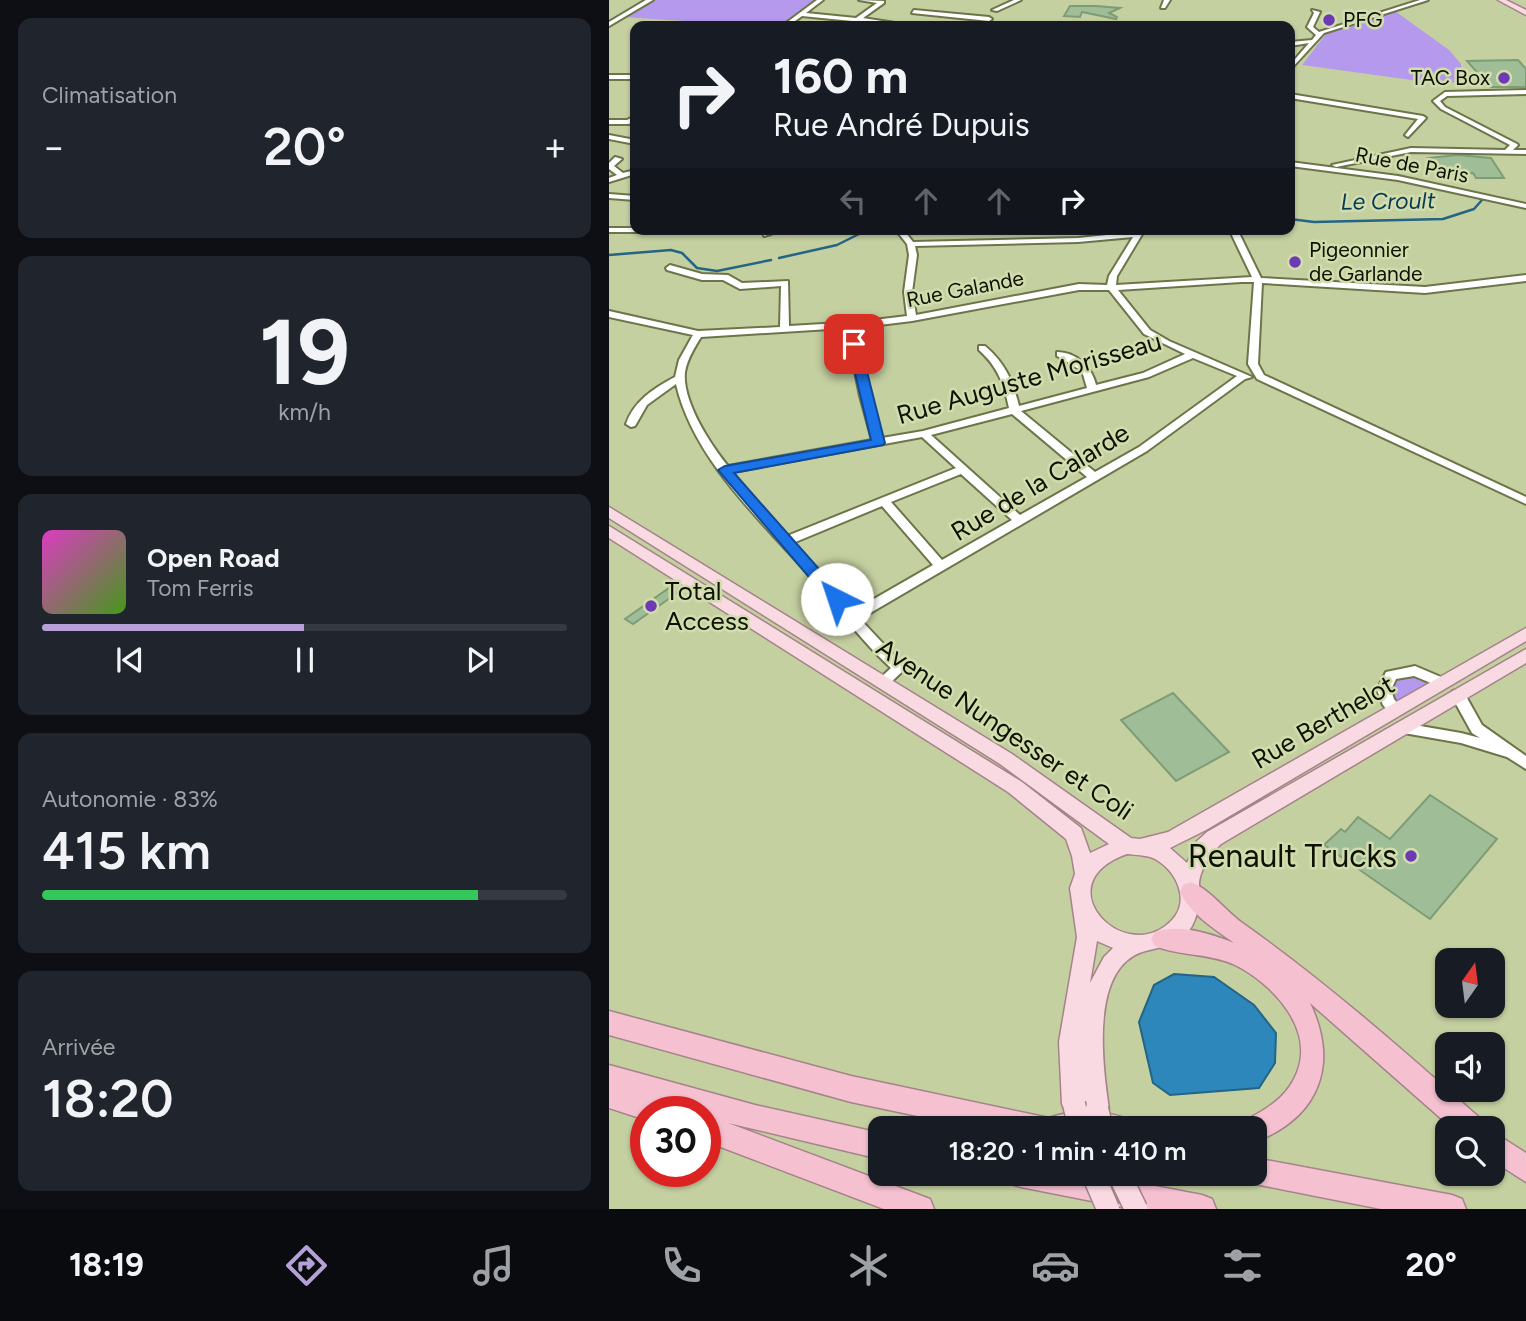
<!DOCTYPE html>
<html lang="fr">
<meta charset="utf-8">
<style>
:root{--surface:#171b24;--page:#20242c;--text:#f1f3f6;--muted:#9ea1a6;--line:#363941;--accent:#b5a0d7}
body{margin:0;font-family:Figtree,sans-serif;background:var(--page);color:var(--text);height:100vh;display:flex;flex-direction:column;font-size:26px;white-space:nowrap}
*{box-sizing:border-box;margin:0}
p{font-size:23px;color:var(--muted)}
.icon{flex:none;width:38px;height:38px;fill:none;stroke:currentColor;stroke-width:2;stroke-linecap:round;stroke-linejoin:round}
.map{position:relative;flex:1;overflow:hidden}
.drawer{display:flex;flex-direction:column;gap:18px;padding:18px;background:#0d0f14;width:609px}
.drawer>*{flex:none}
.banner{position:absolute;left:21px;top:21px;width:665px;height:214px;border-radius:14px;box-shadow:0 2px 5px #0004;background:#171b24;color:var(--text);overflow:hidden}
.needle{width:46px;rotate:14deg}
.tools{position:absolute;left:826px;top:948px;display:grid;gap:14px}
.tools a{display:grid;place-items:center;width:70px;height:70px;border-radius:14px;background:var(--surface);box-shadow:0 2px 5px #0004;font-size:35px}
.speed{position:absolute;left:21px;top:1096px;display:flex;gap:14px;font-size:35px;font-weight:700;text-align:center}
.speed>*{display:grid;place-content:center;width:91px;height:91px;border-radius:50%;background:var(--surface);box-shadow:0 2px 5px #0004;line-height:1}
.speed .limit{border:10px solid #d22;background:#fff;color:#111}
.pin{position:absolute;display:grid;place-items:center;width:60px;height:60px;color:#fff;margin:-30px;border-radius:14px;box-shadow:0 4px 10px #0006}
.me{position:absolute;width:77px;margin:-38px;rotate:319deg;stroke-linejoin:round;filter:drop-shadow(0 0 5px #0008)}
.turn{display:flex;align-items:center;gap:24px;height:147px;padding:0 28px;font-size:32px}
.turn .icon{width:91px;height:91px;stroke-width:2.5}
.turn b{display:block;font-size:49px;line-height:60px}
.lanes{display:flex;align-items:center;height:66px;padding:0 28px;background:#0003;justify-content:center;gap:35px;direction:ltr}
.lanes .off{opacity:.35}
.big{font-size:52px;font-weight:600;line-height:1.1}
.drawer .card{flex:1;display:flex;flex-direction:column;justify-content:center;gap:10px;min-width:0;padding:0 24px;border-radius:14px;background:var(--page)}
.drawer .dial{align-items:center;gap:0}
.dial b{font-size:91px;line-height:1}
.song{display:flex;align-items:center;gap:21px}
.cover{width:84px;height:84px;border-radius:10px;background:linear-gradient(135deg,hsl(310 70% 55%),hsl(100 70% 35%))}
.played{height:7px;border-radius:4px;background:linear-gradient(90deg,var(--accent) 50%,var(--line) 50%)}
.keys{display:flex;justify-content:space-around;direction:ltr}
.heat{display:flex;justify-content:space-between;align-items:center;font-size:38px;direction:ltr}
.charge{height:10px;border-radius:5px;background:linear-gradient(90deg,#34c759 83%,var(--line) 0)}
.trip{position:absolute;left:259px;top:1116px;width:399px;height:70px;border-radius:14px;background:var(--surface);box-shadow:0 2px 5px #0004;font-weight:600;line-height:70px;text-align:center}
.dock{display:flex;height:112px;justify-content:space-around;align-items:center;background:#090b0e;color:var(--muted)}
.dock .icon{width:49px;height:49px}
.dock .on{color:var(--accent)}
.dock b{font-size:32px;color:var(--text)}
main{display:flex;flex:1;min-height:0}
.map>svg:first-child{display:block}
</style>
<main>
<section class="drawer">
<div class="card"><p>Climatisation</p>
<div class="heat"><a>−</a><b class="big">20°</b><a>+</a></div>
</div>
<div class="card dial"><b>19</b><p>km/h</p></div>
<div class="card">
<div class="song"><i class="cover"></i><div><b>Open Road</b><p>Tom Ferris</p></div></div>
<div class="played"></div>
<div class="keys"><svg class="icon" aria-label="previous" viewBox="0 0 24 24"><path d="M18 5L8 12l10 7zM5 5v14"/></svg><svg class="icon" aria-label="pause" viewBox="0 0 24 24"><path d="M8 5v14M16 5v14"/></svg><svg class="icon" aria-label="next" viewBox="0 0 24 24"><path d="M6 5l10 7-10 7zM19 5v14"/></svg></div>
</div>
<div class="card"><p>Autonomie · 83%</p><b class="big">415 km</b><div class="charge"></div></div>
<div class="card"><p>Arrivée</p><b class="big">18:20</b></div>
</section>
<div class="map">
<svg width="917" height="1209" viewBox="0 0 917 1209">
<rect width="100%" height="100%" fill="#c5d0a1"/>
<path fill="#b599ec" d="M44,0H210L174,26H71L77,21L13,17Z
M786,11L840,50L852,64L853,81L832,84L693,65L717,34L730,27Z
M804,675L818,681V684L791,699H787L782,691L783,683L789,677Z"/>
<path fill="#2d87bb" stroke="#246484" stroke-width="2" d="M565,974L605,977L645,1005L667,1033L666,1063L650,1088L561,1095L544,1083L530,1022L545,985Z"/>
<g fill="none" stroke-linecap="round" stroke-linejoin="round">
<path stroke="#246484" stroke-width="2.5" d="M681,219L705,222L834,219L865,209L873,200
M0,255L62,250L73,253L88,268L108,271L162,260
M170,258L228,245L260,229"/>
</g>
<path fill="#9fbd96" stroke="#7e9c76" stroke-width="2" d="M461,6H487L511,8L500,13L508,17L507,19L473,12L471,17L455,16Z
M909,60L917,69V87H881L858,61Z
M849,155L882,158L895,178H867L864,173L834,174L819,158Z
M60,588L68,593L24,624L16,619Z
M564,693L620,752L567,781L512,720Z
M821,795L888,839L821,919L715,845L732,829L736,832L749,817L781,839Z"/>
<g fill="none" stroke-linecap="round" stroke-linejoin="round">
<defs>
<path id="minor" d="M37,0H44L0,26V22Z
M208,0H214L197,13L247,18L268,3L250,0L275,1V3L254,18L286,23L283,25L193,16L179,26H173Z
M405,0H412L388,11L383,10Z
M555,0H561L556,8H552Z
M811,0H819L715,33L681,70V65L700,43L681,46V42L703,40L707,35L698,27L705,13L703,10L711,12L704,27L710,32Z
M305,10L380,17L383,19L380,21L303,13Z
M0,75H26V79H0Z
M917,90V94L838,96L831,101L836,107L908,144L909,145L904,150H917V154L802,152L727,167L723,165L802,148L896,150L901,145L832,109L824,101L836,92Z
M681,94L814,116L817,118L799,137L796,135L809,119L681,98Z
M26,116V120L20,124H0V120H18Z
M0,135L26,140V144L0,139Z
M6,157L13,159L5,166L14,173L26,170V174L0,182V178L8,175L0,169V163Z
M681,162L789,176L917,204V208L789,180L681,166Z
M0,194L26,196V200L0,198Z
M0,228H26V229L83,230L79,232H0Z
M153,229H161L162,234L155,236Z
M286,229H294L304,242L469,238L527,232L529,229H563L559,231H535L508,276L507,285L643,277L620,229H628L652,278L816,287L917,275V281L816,293L653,283L649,364L655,375L917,497V504L648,379L639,364L645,282H632L509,290L541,330L560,341L643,377L636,379L538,451L251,619L297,668L279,685H269L267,682L282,668C254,643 232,612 208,584C157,525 85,462 67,384L38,405L26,426L22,427L17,424C25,401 45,388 66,377L70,360L84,335L0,317V311L89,331L171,327L172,286L131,289L114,280H93L58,270L57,268L61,265L93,274L119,275L133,283L179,281L180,326L248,322L298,316L295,292L300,255L298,244ZM524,237L500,276L498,285L470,284L307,315L303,292L308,255L306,246L469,242ZM470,290H500L535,334L576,354L534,373L487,385C483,367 467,352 448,352V356L473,371L478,388L410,406C404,381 396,363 376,346H370V350C389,367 395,384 400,408L314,431L273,438L261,396L246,328L303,321ZM237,328L251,396L263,440L119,466C101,444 73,401 76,372C78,359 86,347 92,337ZM584,358L628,376L530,447L486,472L412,411L540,377ZM403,414L478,477L411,515L322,435ZM313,437L347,468L178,536L123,472ZM352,474L403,520L333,560L282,502ZM273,506L324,565L244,611L184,543Z
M806,666L839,680L841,683L839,686L834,688L805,676L787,679L782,690L785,699L794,710L792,714H782L774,705L768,690L777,672Z
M849,690L854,691L873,725L917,756V769L898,757L852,743L789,732L787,728L789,724L794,723L852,733L871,738L863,733L842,695L844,691Z"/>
<path id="major" d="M889,0H897L917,10V15Z
M0,507L403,754L522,838L531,839L559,832L917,628V641L597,830L561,848L578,863L587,842L598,832L917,649V663L612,844C602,853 590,871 590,885C589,901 591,911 583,926C571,947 553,946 533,952C480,970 494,1068 500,1109L496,1117L488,1121L480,1117L476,1105L473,1112L465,1116L457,1112L453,1104L450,1042L468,937L461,888L466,874L463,856L457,839L399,792L0,538V526L413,782L472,828L481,853L500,844L391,764L0,518ZM518,854C527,855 536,855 544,858C567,869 582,900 563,920C517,969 433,884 518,854ZM488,941L504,948L495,957L481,983Z"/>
<path id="highway" d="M582,882C600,889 616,910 632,922C717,982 796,1052 873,1120L877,1129H844L701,1003C730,1064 711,1117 646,1142V1129H633L637,1120C656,1110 675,1099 685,1079C710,1032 664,983 624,964C598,953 571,956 546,946L542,939L546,932C569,923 603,934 625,943C606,929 581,914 571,892L574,885Z
M0,1011L242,1076L440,1118C464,1109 497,1110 521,1120L525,1129H371L242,1102L0,1035Z
M0,1065L146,1105L271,1133V1159L119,1123L321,1199L325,1209H275L96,1141V1111H75L62,1108L63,1111H37V1120L0,1108Z
M884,1132L917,1153V1182L884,1161Z
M646,1158L843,1195L853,1199L857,1209H772L646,1184L637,1180L634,1174H646Z
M399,1174H483L593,1195L603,1199L607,1209H523L412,1187L402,1184Z"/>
</defs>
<use href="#minor" stroke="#6c754a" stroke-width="4"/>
<use href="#major" stroke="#a48389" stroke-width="3"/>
<use href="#highway" stroke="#a48389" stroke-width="3"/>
<use href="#minor" fill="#fff" fill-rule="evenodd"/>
<use href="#major" fill="#f9dae3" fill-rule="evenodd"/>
<use href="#highway" fill="#f5c1d1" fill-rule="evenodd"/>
<defs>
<path id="major-bridge" d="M465,1104L471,1129
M488,1109L493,1129
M484,1174L499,1209
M510,1174L527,1209"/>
</defs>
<use href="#major-bridge" stroke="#a48389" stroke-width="25" stroke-linecap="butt"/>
<use href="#major-bridge" stroke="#f9dae3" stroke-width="22"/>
</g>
<path fill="#1a73e8" stroke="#114b97" stroke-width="2" d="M245,340L251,344L276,443L274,445L125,473L233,595L236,599L228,604L222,603L109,470L116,466L262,440L239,344Z"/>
<g fill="#6c3ab2" stroke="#d1ddad" stroke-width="2.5">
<circle cx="720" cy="20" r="7"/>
<circle cx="895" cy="78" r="7"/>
<circle cx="686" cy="262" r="7"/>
<circle cx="42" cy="606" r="7"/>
<circle cx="802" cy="856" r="7"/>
</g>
<g text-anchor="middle" stroke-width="5" stroke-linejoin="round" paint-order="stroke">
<g font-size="21" fill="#0e1103" stroke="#d1ddad" text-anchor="start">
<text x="734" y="27">PFG</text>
<text x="881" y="85" text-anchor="end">TAC Box</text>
<text x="700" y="257">Pigeonnier<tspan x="700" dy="24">de Garlande</tspan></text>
</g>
<g font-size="21" fill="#0e1103" stroke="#d1ddad">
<text transform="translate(803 165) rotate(11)" y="7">Rue de Paris</text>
<text transform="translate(356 289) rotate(-11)" y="7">Rue Galande</text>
</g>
<g font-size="23" font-style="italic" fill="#063954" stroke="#d1ddad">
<text transform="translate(779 201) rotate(-1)" y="8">Le Croult</text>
</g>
<g font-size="26" fill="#0e1103" stroke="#d1ddad">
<text transform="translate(420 378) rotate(-16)" y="9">Rue Auguste Morisseau</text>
<text transform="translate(431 482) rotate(-31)" y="9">Rue de la Calarde</text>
<text transform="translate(714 722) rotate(-30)" y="9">Rue Berthelot</text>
<text transform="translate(396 729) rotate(34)" y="9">Avenue Nungesser et Coli</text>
</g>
<g font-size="26" fill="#0e1103" stroke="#d1ddad" text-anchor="start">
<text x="56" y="600">Total<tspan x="56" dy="30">Access</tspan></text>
</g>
<g font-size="32" fill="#0e1103" stroke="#d1ddad" text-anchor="end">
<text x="788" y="867">Renault Trucks</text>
</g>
</g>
</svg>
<div class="tools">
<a><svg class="needle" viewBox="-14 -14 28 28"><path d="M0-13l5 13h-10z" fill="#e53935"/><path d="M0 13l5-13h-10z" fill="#9ea1a6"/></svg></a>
<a><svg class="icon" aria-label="sound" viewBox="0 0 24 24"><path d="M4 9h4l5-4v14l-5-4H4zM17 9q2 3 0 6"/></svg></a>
<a><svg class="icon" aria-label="search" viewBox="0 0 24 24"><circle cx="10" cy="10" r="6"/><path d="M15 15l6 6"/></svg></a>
</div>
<div class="speed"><div class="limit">30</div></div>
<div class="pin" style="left:245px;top:344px;background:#d93025"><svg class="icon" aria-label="arrive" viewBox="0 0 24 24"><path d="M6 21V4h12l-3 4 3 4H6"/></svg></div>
<svg class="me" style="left:228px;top:599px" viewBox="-20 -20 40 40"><circle r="19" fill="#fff"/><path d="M0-13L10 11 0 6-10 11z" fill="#1a73e8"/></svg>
<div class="trip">18:20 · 1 min · 410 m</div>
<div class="banner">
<div class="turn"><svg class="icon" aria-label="right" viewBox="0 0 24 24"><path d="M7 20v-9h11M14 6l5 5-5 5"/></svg><div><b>160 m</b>Rue André Dupuis</div></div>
<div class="lanes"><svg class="icon off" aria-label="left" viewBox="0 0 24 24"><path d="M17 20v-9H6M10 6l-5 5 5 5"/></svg><svg class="icon off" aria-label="ahead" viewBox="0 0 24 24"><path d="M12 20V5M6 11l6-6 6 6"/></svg><svg class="icon off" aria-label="ahead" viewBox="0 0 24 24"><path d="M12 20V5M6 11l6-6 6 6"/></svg><svg class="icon" aria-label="right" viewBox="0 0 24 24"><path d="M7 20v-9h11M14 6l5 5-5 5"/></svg></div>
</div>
</div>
</main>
<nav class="dock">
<b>18:19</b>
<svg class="icon on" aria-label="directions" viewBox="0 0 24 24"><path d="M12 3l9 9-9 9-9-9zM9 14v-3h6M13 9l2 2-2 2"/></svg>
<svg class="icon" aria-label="music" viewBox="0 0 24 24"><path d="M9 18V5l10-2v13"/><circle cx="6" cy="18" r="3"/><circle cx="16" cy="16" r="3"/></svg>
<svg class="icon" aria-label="phone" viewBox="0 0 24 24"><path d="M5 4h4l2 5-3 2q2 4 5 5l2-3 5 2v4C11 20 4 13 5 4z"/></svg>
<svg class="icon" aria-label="climate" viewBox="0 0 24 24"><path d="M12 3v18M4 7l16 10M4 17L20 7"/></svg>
<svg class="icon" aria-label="car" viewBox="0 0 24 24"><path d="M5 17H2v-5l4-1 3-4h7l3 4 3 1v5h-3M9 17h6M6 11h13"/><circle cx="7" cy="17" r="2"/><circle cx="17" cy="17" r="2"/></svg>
<svg class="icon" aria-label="filters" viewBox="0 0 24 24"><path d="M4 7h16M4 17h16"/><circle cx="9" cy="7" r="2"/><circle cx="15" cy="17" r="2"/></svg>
<b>20°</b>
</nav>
